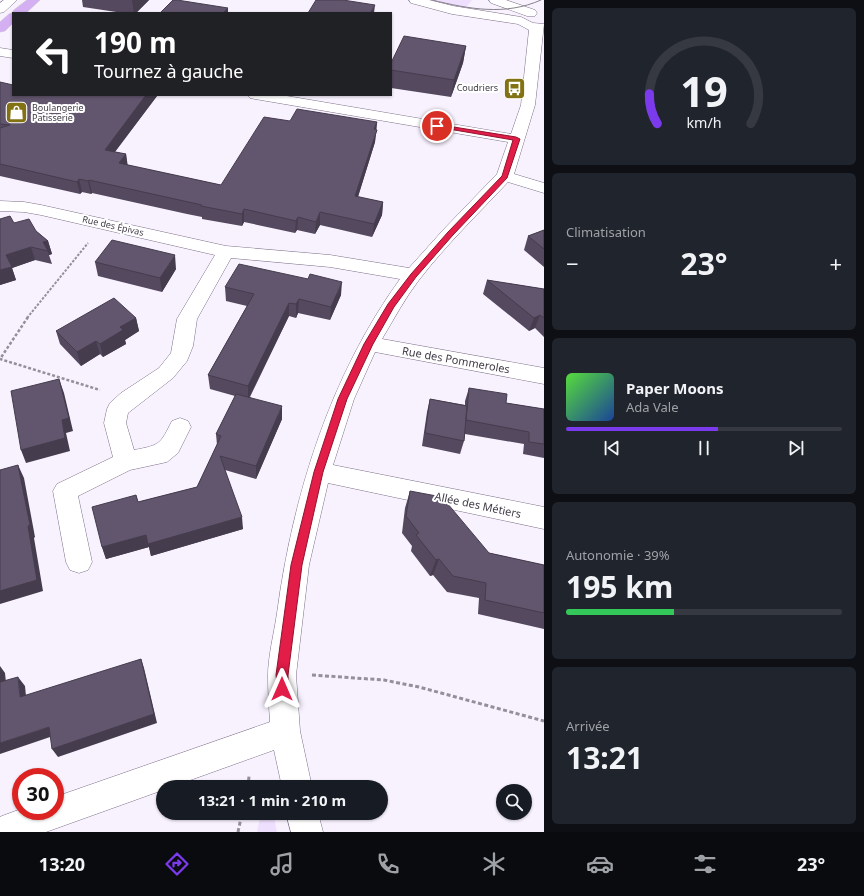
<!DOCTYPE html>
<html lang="fr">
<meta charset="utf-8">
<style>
:root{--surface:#171b24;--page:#20242c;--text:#f1f3f6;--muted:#9ea1a6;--line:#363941;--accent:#7c3aed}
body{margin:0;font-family:"Noto Sans",sans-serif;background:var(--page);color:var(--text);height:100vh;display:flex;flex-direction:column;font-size:15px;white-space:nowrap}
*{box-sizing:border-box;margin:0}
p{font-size:13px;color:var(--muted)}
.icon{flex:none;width:22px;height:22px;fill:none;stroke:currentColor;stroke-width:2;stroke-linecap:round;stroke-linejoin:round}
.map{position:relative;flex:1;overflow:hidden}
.sheet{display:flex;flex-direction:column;gap:8px;padding:8px;background:#0d0f14;width:320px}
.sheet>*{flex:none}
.banner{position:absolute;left:12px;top:12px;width:380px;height:84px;border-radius:0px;box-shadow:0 1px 3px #0004;background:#202124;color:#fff;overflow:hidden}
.controls{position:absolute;left:496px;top:784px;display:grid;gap:8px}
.controls a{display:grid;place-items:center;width:36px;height:36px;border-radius:50%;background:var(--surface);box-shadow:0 1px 3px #0004;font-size:20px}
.speed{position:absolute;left:12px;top:768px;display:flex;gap:8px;font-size:20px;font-weight:700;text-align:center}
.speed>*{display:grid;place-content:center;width:52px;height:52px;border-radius:50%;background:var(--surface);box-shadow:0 1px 3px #0004;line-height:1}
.speed .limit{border:6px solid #d22;background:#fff;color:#111}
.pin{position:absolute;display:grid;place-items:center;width:34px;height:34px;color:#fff;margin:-17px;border:2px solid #fff;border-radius:50%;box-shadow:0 1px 4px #0007}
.me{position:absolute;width:44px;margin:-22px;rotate:0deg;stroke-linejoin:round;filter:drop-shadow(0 0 3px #0008)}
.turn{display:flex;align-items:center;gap:14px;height:84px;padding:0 16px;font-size:18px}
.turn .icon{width:52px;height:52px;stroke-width:2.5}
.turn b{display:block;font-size:28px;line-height:34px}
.big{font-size:30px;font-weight:700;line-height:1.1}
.sheet .card{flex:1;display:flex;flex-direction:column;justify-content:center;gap:6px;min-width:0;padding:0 14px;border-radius:6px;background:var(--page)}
.sheet .dial{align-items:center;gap:0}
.dial svg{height:104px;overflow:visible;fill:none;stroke:var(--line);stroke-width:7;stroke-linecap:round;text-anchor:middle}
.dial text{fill:var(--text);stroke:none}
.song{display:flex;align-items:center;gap:12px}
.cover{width:48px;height:48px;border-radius:6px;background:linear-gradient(135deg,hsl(110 70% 55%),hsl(220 70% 35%))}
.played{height:4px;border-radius:2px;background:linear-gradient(90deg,var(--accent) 55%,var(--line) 55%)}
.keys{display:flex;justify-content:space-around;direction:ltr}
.heat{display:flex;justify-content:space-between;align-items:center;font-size:22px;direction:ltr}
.charge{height:6px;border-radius:3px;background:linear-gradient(90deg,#34c759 39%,var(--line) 0)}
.trip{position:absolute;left:156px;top:780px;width:232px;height:40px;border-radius:20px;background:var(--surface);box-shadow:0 1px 3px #0004;font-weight:700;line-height:40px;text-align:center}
.tabs{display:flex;height:64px;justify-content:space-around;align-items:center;background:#090b0e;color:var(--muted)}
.tabs .icon{width:28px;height:28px}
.tabs .current{color:var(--accent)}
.tabs b{font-size:18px;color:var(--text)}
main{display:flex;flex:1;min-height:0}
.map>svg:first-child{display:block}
</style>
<main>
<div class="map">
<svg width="544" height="832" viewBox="0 0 544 832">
<rect width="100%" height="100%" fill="#f8f2fe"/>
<path fill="#efdffe" d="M423,0H472L465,9Z
M261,813H273L277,832H257Z"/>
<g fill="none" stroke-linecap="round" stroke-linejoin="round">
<defs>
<path id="minor" d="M4,0H17L4,12L0,13V3Z
M409,0H429L453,6L521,17L533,23L544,24L535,105L514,174L544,183V193L508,182C478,214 446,245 419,280C405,298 394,319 382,339L544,368V384L375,352L354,399L333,465L544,507V529L328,483L309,565L296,675L300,731L312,787H282L274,750L171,787H163V790L46,832H0V817L2,816L21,809V811H55V797L270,722C269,707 268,691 268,676C268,656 274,634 277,613C293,495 330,376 400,279L330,267L231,258L197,319L193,346L187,361L173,378L128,413L126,423L134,450C161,445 160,444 172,421L180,418L188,421L191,427L178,453L167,462L130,470L78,496L92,562L88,570L79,573L70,570L66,562L53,491L57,484L113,457L104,423L107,409L110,403L121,393L159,368L171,353L177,319L215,255L41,215L24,212L0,211V201L24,202L41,205L226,246L330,255L409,268L444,229L497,174L508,142L255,99L250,98L248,95H281L511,134L521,105L529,30L518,24L452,14L411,3Z
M489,0H506L535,10L537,13L535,16H527L491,3Z
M0,48L13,50V58L0,56Z
M286,813H318L323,832H291Z"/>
<path id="major" d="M27,0H40L26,13H13V23L5,31L0,32V22L9,14L12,13L14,10Z"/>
</defs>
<use href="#minor" stroke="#7d6f89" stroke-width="1"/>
<use href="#major" stroke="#d5d4d6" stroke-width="1"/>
<path stroke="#958f9b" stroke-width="2" stroke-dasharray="2.5 1.5" stroke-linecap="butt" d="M27,318L88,243"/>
<path stroke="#958f9b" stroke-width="2.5" stroke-dasharray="3 2" stroke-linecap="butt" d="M28,317L0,359L100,390"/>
<path stroke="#958f9b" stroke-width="3" stroke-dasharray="4 2.5" stroke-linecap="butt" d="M312,675L384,680L419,687L544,721
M248,787L249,776
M238,832L242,813"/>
<use href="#minor" fill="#fff" fill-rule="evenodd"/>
<use href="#major" fill="#d4aff1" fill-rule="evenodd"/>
<path stroke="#87818c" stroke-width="1" d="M432,0C469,9 505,16 541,0"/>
</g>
<path fill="#54495f" d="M82,0H149L136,13H123L83,7Z
M466,46L463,63L451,97L391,88V63Z
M0,82L13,95L157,96L115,152L126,154L127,165L221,185L290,121L377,122L375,142L358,197L383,202L382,215L372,237L320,225L315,234L297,230L295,233L244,222L242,226L202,219V217L187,214L92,193L91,194L82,192L80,194L0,176Z
M0,219L14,223L36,231L48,241L52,254L49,255L52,264L35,260L12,268L16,280L0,285Z
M544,230V267L524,250L528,236Z
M95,262L176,269L162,292L98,276Z
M487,280L544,289V337L535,328L529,331L483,294Z
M225,287L341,295L330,320L298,313L296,318L289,316L250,397L282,419L256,479L225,470L243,529L151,556L149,547L106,559L102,547L136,495L138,502L197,487L217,445L216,434L235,396L210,389L208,375L247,306L226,301Z
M136,318L139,331L125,340L126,344L103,357L100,354L81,366L60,344L56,331Z
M469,388L506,403L544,409V458L523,454L524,444L465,434L464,441L460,454L422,446L427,412L430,399L465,405V401Z
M410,491L489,553L544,565V629L478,614L479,598L447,592L433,575L430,576L411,551L412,546L402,533L405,508Z"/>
<path fill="#453c4d" d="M132,0H149L136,13H134Z
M375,5L374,13H370Z
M228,8V13H223Z
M466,46L463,63L451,97L454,80Z
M146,95H157V96L107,162L105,150Z
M377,122L375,142L354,209L355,196L374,129Z
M126,154L128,167L119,163Z
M79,179L82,192L80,194L77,182Z
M89,180L92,193L91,194L88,181Z
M383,202L382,215L372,237L374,224Z
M244,209V222L242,226V214Z
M320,212V225L315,234L316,222Z
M298,217L297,230L295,233L296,221Z
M48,241L52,254L49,255L48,251L43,242Z
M31,247L35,260L12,268L16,280L0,285V270L6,255Z
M175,255L176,269L162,292L160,278Z
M342,282L341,295L330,320L331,307Z
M299,299L298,313L296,318V304Z
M289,303V316L248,399V386Z
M540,315L535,328L529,331L534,318Z
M136,318L139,331L125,340L126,344L103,357L100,344L120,327Z
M96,341L100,354L81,366L77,352Z
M59,379L64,393L73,431L66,433L70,451L26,463L21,450L62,420Z
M282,406V419L256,479V466Z
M18,465L24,478L35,537L34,538L43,591L0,604V591Z
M242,517L243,529L151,556L149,547L106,559L102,547L146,535Z
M439,559L433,575L430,576L436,560Z
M141,659L144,668L157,723L58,757L52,749Z
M0,666L5,673L7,692L0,683Z
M18,677L25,686L27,706L20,697Z
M49,727L56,735L0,754V743Z"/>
<path fill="#62556e" stroke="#453c4d" d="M173,0H177L228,8L223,13H160Z
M316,0H343L375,5L370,13H308Z
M404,36L466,46L454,80L391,70V63Z
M0,82L13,85V95H146L105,150L126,154L119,163L221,185L264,117L290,121L297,109L377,122L374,129L377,130L355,196L383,202L374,224L320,212L316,222L298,217L296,221L244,209L242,214L201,206L202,205L89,180L88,181L79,179L77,182L0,164V128L10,125L0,124Z
M10,216L14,223L29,219L36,231L48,241L43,242L48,251L31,247L6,255L12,267L0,270V219Z
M544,230V249L528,236Z
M112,240L175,255L160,278L95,262Z
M239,264L308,279L310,274L342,282L331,307L299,299L296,304L289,303L248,386L208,375L254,294L225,287Z
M487,280L544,289V318L540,315L534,318Z
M114,298L136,318L120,327L123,330L100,344L96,341L77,352L56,331Z
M59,379L69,418L62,420L65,438L21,450L11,391Z
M469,388L507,394L506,403L544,409V444L529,442V432L466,420Z
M236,394L282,406L256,466L220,456L242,517L148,544L146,535L102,547L92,507L136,495L138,502L197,487L221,436L216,434Z
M430,399L467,406L464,441L425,433Z
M18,465L30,525L28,526L37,580L0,591V470Z
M410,491L442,497L489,553L544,565V613L485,600L486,583L453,576L439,559L436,560L416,535L419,533L406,516Z
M141,659L154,714L52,749L49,727L0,743V682L18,677L20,697Z"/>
<path fill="#e11d48" stroke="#92132f" d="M435,124L516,137L520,139L507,178L453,235L416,277L394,307L373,344L347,399L323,472L302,565L288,675V689L287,693L282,695L278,693L276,675L291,565L314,472L338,399L364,344L388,304L411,274L448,232L502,176L513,140L437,127H435Z"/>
<defs>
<symbol id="bus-square" viewBox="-11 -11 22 22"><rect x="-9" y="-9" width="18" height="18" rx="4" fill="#837213" stroke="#fff"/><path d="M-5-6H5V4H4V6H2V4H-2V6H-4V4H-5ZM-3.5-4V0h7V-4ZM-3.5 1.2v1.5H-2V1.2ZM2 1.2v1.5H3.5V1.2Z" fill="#fff"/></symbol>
<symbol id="shop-square" viewBox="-11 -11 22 22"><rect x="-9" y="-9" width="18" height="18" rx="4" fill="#837213" stroke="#fff"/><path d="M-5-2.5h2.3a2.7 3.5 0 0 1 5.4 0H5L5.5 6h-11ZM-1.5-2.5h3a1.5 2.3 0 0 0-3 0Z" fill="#fff"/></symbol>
</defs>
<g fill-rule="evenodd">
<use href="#bus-square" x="502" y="76" width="25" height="25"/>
<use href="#shop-square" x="4" y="100" width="25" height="25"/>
</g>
<g text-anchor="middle" stroke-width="4" stroke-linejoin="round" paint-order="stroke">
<g font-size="9" fill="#403a45" stroke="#fff" text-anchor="end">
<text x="498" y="91">Coudriers</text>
<text x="32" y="111" text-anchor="start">Boulangerie<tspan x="32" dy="10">Patisserie</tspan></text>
</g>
<g font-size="9" fill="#403a45" stroke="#fff">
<text transform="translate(113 226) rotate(13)" y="3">Rue des Épivas</text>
</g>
<g font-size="11" fill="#403a45" stroke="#fff">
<text transform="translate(456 360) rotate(10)" y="4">Rue des Pommeroles</text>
<text transform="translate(478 505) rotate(12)" y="4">Allée des Métiers</text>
</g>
</g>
</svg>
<div class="controls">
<a><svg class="icon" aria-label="search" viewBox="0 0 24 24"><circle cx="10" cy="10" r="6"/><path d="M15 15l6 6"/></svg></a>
</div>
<div class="speed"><div class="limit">30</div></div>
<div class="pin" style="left:437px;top:126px;background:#d93025"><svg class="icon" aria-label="arrive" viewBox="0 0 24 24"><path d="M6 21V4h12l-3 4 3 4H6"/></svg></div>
<svg class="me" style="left:282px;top:689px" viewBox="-20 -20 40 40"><path d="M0-17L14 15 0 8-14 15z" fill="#e11d48" stroke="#fff" stroke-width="4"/></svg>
<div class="trip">13:21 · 1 min · 210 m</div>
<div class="banner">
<div class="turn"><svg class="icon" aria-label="left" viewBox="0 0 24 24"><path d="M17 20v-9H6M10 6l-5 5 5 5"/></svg><div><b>190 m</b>Tournez à gauche</div></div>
</div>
</div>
<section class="sheet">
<div class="card dial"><svg viewBox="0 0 100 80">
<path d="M14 69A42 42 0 1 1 86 69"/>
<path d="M14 69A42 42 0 0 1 8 46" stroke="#7c3aed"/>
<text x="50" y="56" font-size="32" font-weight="700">19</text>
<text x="50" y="72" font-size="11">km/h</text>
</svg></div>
<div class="card"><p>Climatisation</p>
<div class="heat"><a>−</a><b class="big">23°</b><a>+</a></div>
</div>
<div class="card">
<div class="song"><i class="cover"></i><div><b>Paper Moons</b><p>Ada Vale</p></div></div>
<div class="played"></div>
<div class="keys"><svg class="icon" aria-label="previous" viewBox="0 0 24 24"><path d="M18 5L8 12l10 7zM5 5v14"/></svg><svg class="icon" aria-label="pause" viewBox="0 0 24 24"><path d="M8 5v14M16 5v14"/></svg><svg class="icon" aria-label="next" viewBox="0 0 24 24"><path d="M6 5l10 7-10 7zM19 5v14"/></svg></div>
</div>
<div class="card"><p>Autonomie · 39%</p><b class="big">195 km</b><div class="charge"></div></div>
<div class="card"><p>Arrivée</p><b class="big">13:21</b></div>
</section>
</main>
<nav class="tabs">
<b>13:20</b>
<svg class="icon current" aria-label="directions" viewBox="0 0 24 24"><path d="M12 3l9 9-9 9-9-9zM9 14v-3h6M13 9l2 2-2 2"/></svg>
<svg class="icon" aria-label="music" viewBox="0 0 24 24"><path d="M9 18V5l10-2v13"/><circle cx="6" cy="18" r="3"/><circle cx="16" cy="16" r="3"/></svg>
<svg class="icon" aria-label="phone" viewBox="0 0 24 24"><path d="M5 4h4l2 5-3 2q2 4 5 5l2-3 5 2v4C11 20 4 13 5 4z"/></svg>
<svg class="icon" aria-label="climate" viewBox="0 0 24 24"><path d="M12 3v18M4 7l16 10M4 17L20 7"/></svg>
<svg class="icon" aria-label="car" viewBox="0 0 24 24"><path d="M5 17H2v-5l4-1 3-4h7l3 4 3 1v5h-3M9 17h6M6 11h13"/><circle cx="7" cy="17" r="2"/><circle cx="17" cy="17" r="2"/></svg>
<svg class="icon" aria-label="filters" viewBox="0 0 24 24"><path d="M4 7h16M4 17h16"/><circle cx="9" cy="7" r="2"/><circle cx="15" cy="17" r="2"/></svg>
<b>23°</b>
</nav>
